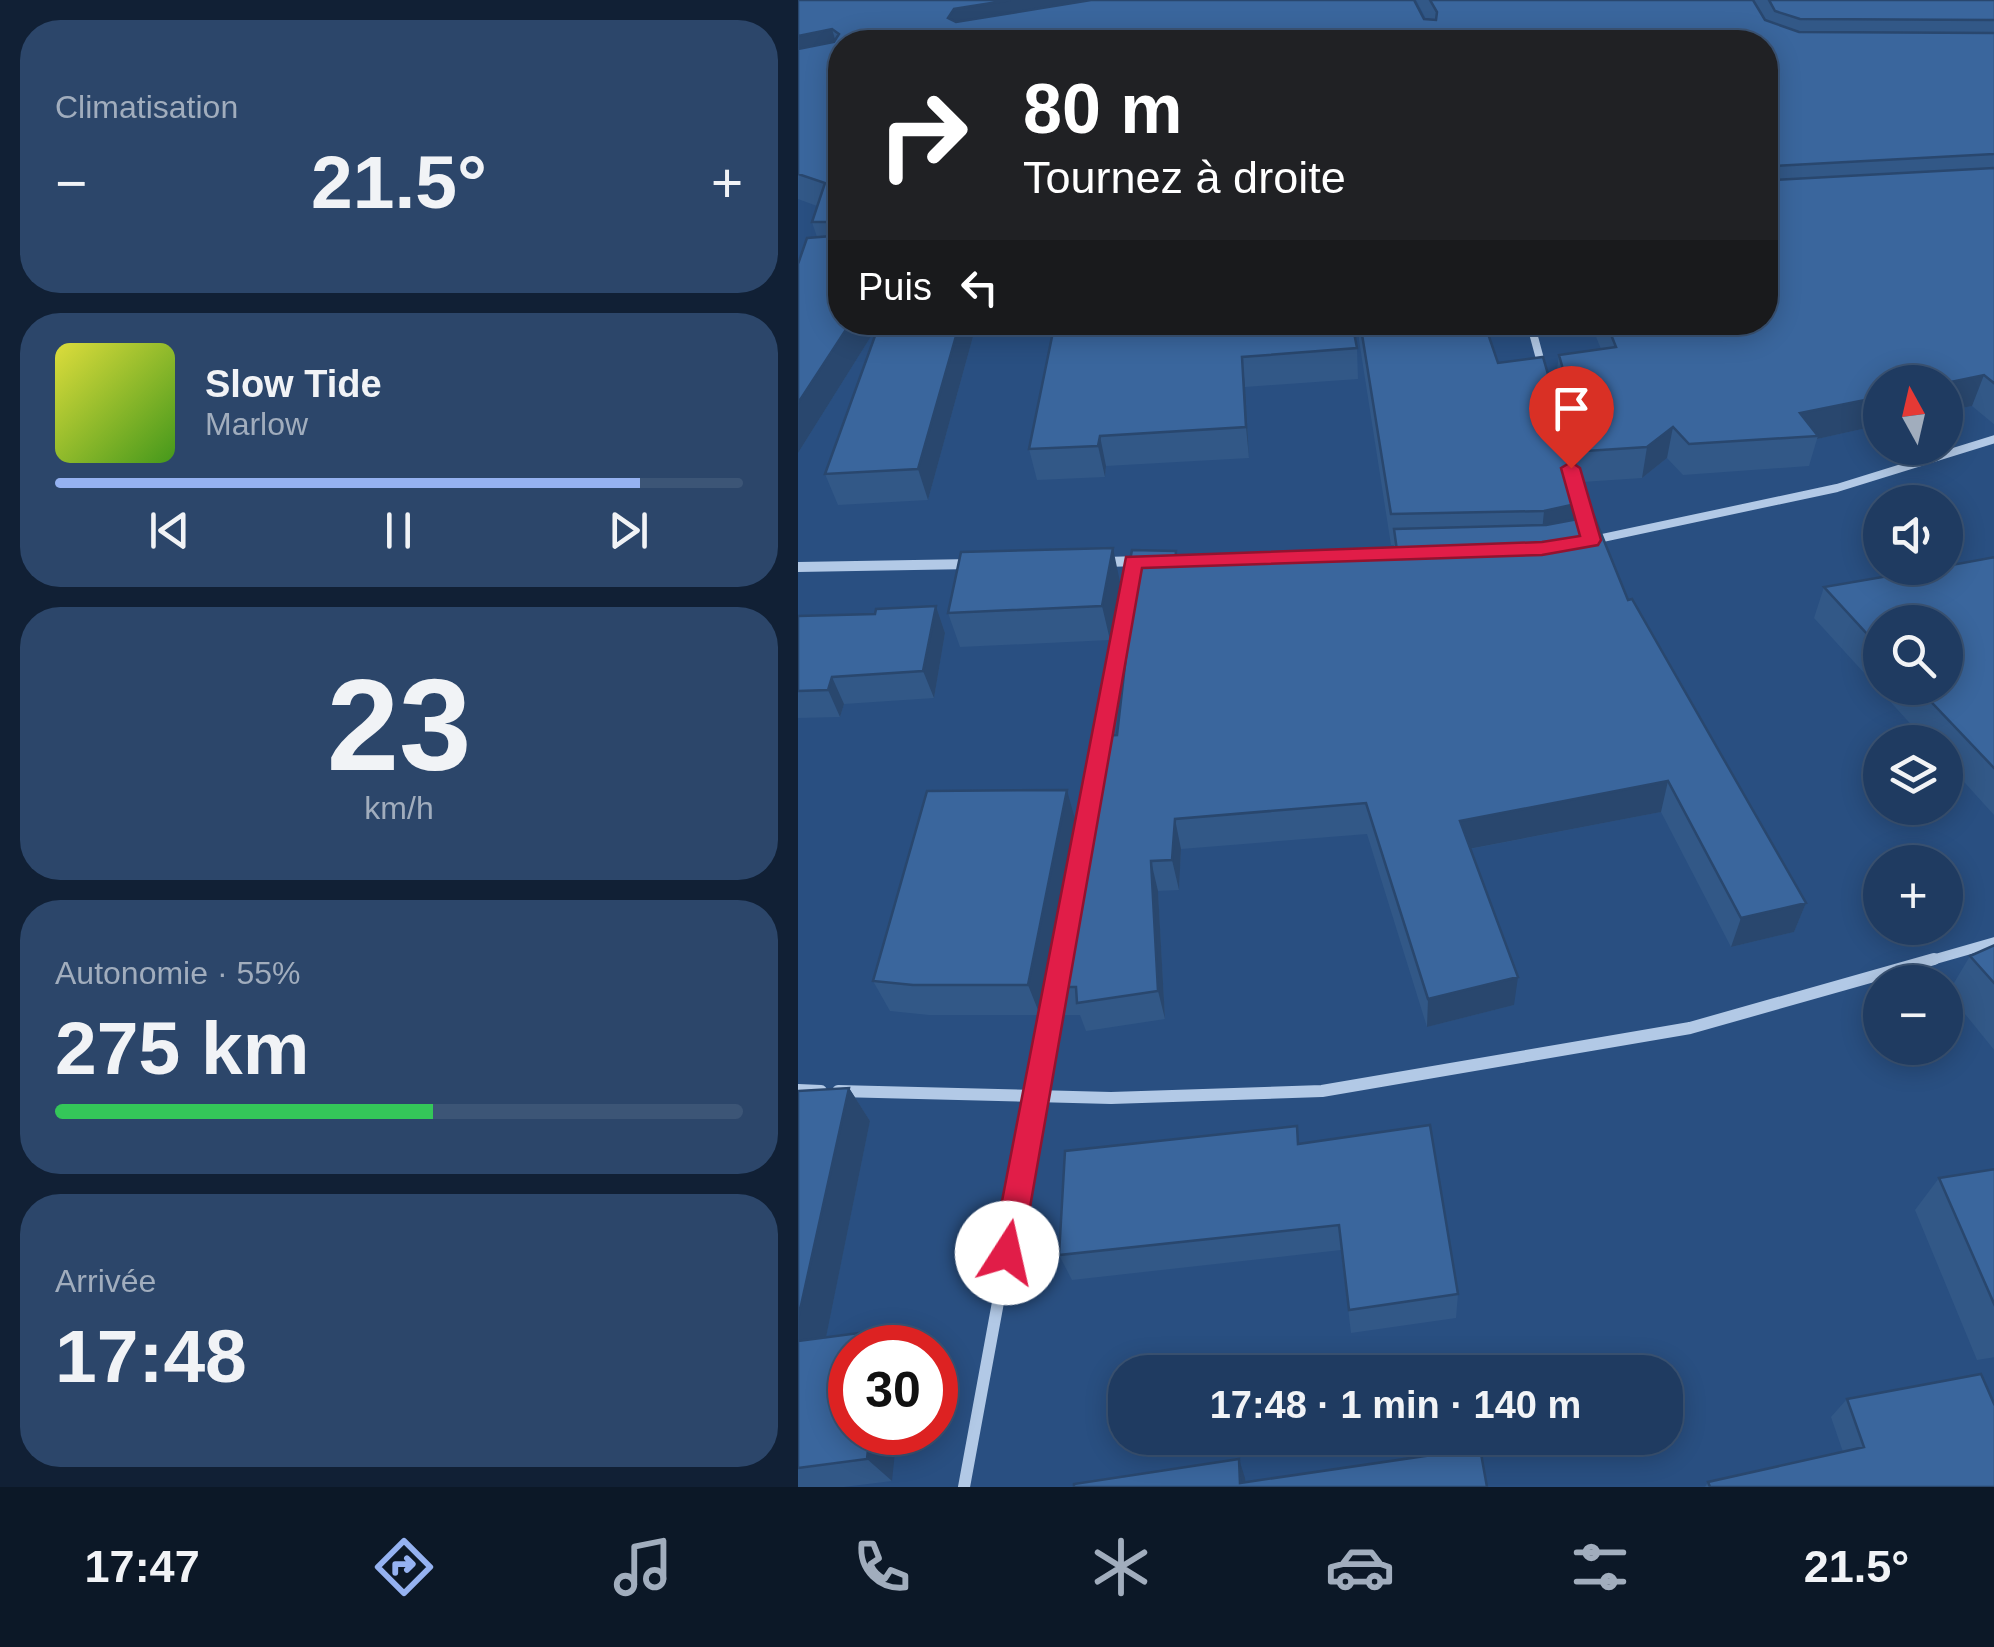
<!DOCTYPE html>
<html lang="fr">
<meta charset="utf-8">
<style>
:root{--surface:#1f3b61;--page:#2c466a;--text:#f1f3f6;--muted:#a1adbd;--line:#3c5576;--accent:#95b2f1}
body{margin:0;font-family:Arial,sans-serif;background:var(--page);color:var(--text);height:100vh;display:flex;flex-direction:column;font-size:38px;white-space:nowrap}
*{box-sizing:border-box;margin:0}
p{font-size:32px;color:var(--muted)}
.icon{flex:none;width:55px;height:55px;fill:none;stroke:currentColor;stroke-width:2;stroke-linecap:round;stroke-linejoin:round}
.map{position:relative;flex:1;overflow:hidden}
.details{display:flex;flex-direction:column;gap:20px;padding:20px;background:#112035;width:798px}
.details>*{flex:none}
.top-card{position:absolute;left:30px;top:30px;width:950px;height:305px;border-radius:40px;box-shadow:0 5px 25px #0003,0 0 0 2px var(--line);background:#202124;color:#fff;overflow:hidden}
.needle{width:65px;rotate:352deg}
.tools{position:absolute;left:1065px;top:365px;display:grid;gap:20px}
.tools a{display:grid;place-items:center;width:100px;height:100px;border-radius:50%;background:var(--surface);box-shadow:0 5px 25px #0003,0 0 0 2px var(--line);font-size:50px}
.speed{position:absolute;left:30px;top:1325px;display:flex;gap:20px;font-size:50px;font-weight:700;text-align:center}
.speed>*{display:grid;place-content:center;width:130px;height:130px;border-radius:50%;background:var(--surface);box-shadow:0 5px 25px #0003,0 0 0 2px var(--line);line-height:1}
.speed .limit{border:15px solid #d22;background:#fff;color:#111}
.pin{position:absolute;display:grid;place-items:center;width:85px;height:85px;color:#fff;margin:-102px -42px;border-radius:50% 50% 50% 0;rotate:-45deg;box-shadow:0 0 10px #0007}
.pin .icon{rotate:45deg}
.me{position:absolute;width:110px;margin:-55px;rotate:10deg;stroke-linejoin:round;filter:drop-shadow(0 0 8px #0008)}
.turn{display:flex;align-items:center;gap:35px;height:210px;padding:0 30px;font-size:45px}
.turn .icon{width:130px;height:130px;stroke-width:2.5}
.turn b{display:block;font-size:70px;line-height:85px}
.then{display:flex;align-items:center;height:95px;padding:0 30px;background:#0003;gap:20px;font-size:38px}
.big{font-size:75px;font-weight:700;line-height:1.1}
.details .widget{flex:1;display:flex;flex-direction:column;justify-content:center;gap:15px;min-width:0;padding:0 35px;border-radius:40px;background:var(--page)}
.details .dial{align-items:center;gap:0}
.dial b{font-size:130px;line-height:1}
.song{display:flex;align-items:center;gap:30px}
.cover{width:120px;height:120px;border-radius:15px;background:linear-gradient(135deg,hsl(60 70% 55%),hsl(100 70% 35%))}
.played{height:10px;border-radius:5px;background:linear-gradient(90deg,var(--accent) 85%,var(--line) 85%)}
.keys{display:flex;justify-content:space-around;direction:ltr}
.heat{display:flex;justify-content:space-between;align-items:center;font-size:55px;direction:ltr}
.charge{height:15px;border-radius:8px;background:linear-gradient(90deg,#34c759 55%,var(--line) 0)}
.trip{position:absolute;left:310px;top:1355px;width:575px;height:100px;border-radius:40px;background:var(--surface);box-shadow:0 5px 25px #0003,0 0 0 2px var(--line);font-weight:700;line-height:100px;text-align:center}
.tabs{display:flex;height:160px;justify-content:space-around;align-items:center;background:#0c1827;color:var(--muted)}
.tabs .icon{width:70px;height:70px}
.tabs .active{color:var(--accent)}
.tabs b{font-size:45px;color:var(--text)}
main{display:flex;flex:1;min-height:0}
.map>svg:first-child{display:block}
</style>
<main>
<section class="details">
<div class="widget"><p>Climatisation</p>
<div class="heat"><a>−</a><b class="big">21.5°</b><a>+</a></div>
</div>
<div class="widget">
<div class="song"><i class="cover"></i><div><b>Slow Tide</b><p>Marlow</p></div></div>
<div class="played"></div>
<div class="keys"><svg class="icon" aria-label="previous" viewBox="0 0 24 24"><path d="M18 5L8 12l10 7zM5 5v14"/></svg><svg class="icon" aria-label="pause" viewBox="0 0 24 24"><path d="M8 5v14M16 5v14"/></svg><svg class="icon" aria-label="next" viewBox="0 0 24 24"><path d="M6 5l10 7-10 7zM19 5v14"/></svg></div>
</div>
<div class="widget dial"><b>23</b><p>km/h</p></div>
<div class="widget"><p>Autonomie · 55%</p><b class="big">275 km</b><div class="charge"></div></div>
<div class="widget"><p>Arrivée</p><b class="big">17:48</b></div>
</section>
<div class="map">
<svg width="1197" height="1487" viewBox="0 0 1197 1487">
<rect width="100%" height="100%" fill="#294f81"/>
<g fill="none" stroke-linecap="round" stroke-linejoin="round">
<path stroke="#b2c9e6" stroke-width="8" d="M732,322L745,370
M795,540L1039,488L1197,439
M526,556L609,553"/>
<path stroke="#b2c9e6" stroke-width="10" d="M366,561L602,553
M306,562L344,561
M0,567L174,564
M292,803L327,608
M1127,962L1197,942"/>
<path stroke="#b2c9e6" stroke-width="12" d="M0,1090L23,1091
M40,1091L313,1098L524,1091L892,1028L1136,959
M166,1487L258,987"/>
</g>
<path fill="#325887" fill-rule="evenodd" d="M0,0L628,19L618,0H1197V425L1174,406L1148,411V382H1082V425L1019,439L1011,466L885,475L869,458L844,478L784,482L757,385L761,355L803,349L792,322H968V42H42V322H82L0,453V264L19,237L14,222L19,206L0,199Z
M82,322H179L130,500L40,505L27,474Z
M257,322L559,348L560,379L447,387L451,458L308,466L307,477L239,480L231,449Z
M561,322H686L700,363L830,600L1008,903L996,932L933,947L863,812L672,849L716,1005L629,1027L569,834L383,849L381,890L360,891L367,1019L288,1031L282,1015H262L252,987L297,792L319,735L329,651L324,630L326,622L323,608L378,551L380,561L596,558V545H593L561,340Z
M1197,555V816L1148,762V742H1129L1016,618L1026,587L1196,557ZM1082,622L1148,688H1082Z
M322,582L312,640L162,647L150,613Z
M138,606L147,633L136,698L46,704L42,717L0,718V616L77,614Z
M278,823L242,1015H131L92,1011L75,981Z
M1197,945V1051L1150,993L1172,956Z
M51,1088L72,1121L28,1337L94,1481L46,1487H0V1091Z
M499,1126L501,1144L660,1294L658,1318L553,1333L543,1250L274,1280L261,1255Z
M1197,1169V1357L1179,1360L1117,1210L1141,1178Z
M1049,1399L1197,1487H907L910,1482L1045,1452L1033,1417Z"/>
<path fill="#29476e" d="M212,0H378L157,42L150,18L156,9Z
M34,29L42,56L0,64V36Z
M53,322H82L0,453V403Z
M162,322H179L130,500L120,469Z
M444,357L447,387L451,458L448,427Z
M1186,375L1174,406L1148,411V383Z
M1082,397V425L1019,439L1020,436L1002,413Z
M875,427L869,458L844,478L849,447Z
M302,436L308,466L307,477L300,446Z
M787,502L783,533L743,542L746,511Z
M315,548L322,582L312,640L304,606Z
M138,606L147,633L136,698L125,671Z
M34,677L46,704L42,717L30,690Z
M870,781L863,812L660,851L662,821Z
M269,790L278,823L242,1015L230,985Z
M377,819L383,849L381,890L374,860Z
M353,861L360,891L367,1019L360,991Z
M1008,903L996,932L933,947L943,918Z
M720,977L716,1005L629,1027L630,999Z
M51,1088L72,1121L22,1367L0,1346V1319Z
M84,1330L99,1348H82Z
M72,1432H99L94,1481L69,1459Z
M441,1459L447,1478L448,1487L442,1483Z"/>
<path fill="#3a669d" stroke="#29476e" stroke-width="2.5" d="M0,0H212L156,9L150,18L158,22L293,0H616L626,19L638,20L639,12L632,0H955L967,20L1001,32L1197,33V154L974,166L968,174V42H301L296,39L279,42H42V322H53L0,403V264L9,238L34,236L40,229L35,222H14L27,183L0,174V49L36,42L41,34L34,29L0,36Z
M971,0H1197V20L1002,19L977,11Z
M1197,168V384L1186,375L1148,383L1082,382V397L1002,413L1020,436L891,444L875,427L849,447L788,451L761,355L818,347L808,322H968V175L975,180Z
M82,322H162L120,469L27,474Z
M257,322H554L559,348L444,357L448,427L302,436L300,446L231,449Z
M562,322H686L700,363L745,357L787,502L746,511L593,514Z
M796,516L830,600L834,599L1008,903L943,918L870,781L662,821L720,977L630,999L568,803L377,819L374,860L353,861L360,991L279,1003L278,987H252L288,793L297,792L303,736L319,735L331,630H324L329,608H323L334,550L378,551L377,561L600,558L596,529L748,525Z
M315,548L304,606L150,613L163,552Z
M1197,557V769L1120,688H1148V622H1082V648L1026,587L1137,568H1148V566Z
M138,606L125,671L34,677L30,690L0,691V616L77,614L78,609Z
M269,790L230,985H115L75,981L129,791Z
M1197,945V984L1172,956Z
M51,1088L0,1319V1091Z
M632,1125L660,1294L551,1310L541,1225L261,1255L267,1151L499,1126L500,1144Z
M1197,1169V1306L1141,1178Z
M84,1330L82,1348H52V1432H72L69,1459L0,1468V1341Z
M1183,1374L1197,1406V1487H912L910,1482L1066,1447L1049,1399Z
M682,1448L689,1487H276V1484L441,1459L442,1483Z"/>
<path fill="#e11d48" stroke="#92132f" stroke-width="2.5" d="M773,462L782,468L803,540L800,545L744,555L344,568L224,1253L220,1263L209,1268L199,1263L194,1253L328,557L744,542L782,536L763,468Z"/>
</svg>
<div class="tools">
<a><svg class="needle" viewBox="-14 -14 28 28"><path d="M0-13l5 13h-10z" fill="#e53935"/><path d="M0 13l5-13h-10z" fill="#a1adbd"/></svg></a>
<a><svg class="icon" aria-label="sound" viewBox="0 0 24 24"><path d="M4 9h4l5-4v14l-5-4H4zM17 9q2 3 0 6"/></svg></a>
<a><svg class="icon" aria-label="search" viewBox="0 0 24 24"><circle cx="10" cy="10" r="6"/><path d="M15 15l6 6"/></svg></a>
<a><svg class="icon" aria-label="layers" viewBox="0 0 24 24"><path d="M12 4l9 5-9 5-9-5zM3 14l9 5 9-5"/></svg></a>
<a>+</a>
<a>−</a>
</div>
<div class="speed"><div class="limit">30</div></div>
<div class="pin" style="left:773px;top:468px;background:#d93025"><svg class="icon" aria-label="arrive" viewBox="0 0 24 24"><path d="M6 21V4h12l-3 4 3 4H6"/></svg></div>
<svg class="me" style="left:209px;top:1253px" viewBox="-20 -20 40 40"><circle r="19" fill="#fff"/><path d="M0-13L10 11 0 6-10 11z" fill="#e11d48"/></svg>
<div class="trip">17:48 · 1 min · 140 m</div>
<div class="top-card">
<div class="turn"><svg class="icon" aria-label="right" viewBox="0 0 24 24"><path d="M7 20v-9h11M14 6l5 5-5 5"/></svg><div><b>80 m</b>Tournez à droite</div></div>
<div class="then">Puis<svg class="icon" aria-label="left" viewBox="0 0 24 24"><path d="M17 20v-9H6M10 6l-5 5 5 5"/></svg></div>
</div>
</div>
</main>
<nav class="tabs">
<b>17:47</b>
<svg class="icon active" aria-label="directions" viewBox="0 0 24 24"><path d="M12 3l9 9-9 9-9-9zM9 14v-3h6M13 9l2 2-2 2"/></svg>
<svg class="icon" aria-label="music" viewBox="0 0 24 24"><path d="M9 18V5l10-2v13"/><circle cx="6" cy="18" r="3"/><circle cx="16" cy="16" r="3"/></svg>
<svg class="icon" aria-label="phone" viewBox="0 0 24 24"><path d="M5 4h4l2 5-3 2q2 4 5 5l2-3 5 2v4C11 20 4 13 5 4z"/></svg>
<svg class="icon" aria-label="climate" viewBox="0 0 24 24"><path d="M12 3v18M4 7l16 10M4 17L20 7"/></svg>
<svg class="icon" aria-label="car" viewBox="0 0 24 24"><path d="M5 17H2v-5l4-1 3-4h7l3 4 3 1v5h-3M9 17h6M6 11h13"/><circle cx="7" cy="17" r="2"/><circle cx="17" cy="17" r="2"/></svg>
<svg class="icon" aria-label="filters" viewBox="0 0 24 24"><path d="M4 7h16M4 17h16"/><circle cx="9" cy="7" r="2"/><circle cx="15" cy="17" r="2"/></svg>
<b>21.5°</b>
</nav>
